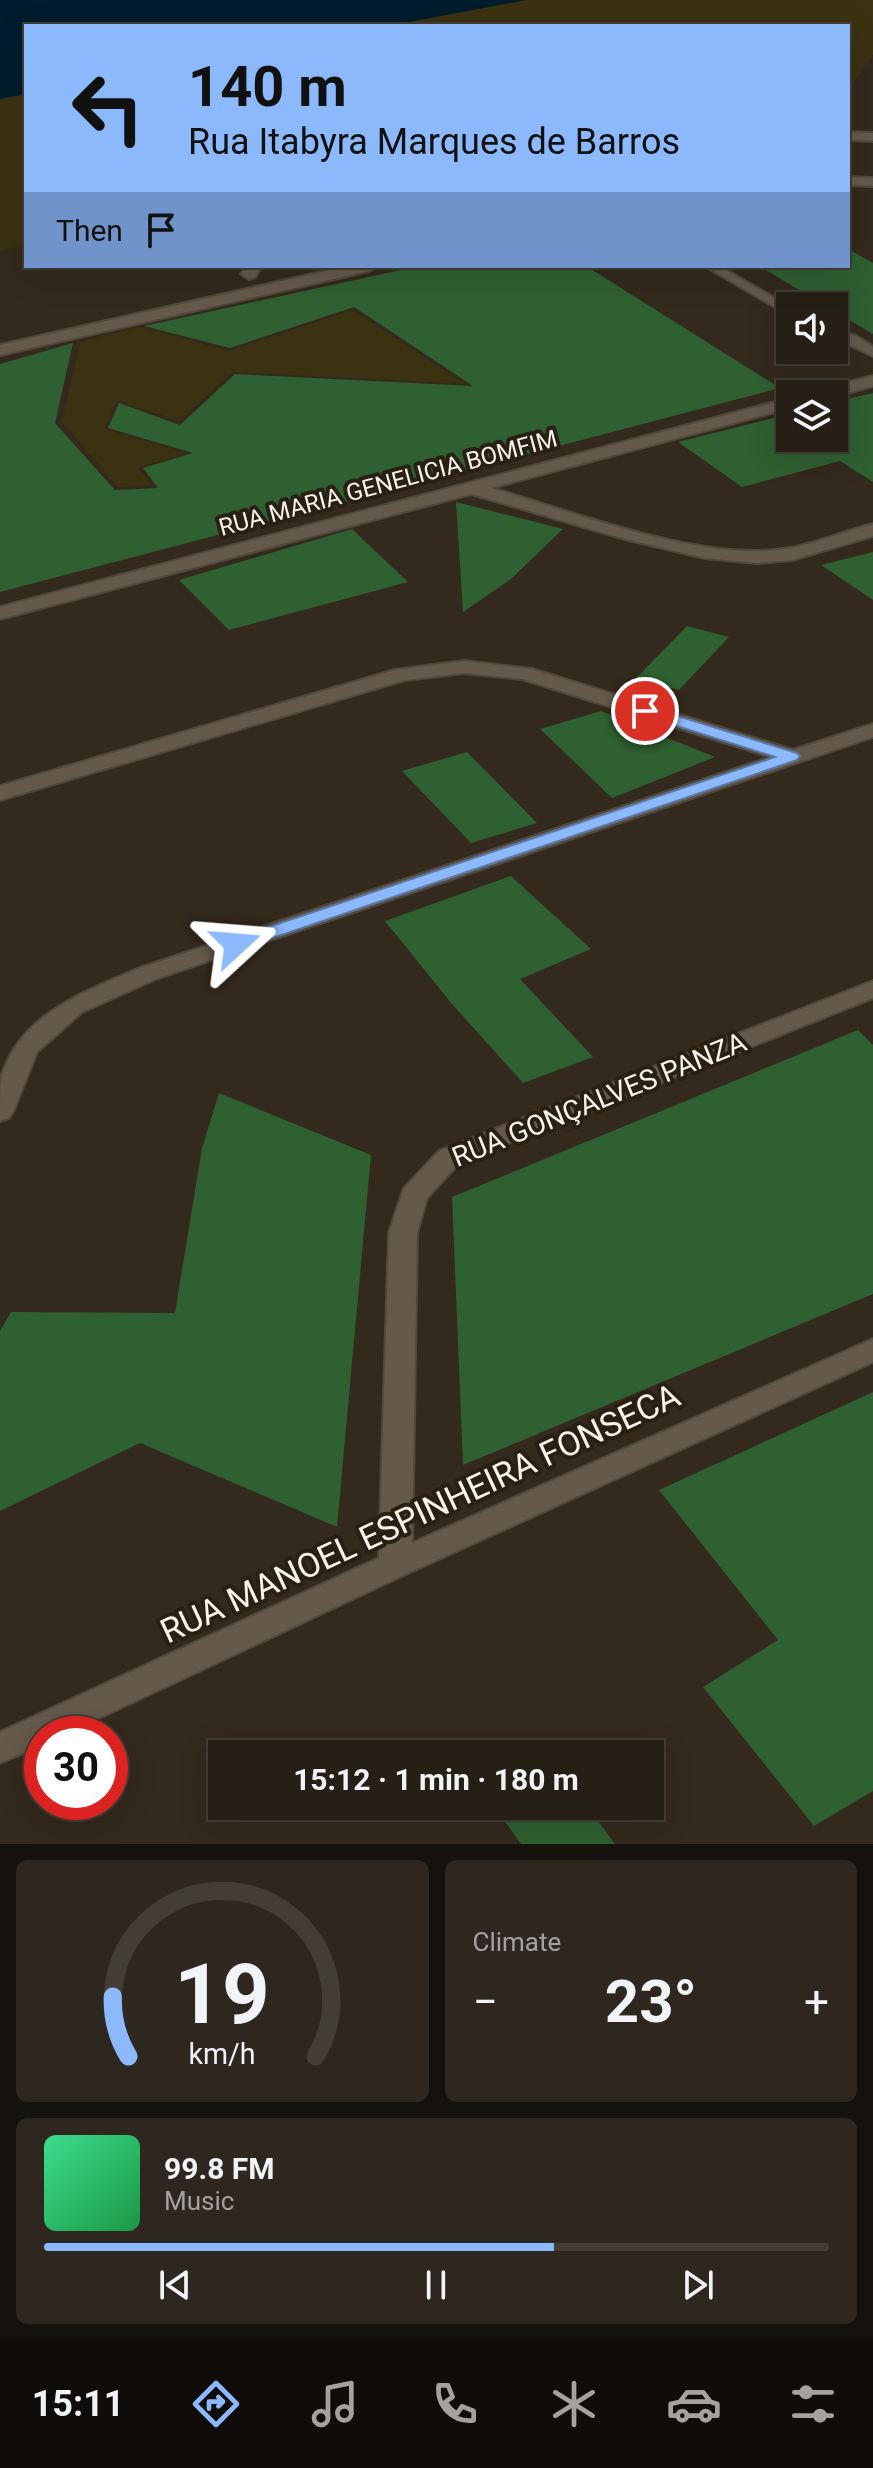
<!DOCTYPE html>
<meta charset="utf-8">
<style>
:root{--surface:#261f16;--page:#2e271f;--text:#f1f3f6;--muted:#a4a2a1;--line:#423d35;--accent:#8cb9fc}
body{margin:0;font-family:Roboto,sans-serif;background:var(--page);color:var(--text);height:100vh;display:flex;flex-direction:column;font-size:30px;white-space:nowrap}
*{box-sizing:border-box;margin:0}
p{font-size:26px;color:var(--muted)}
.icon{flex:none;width:44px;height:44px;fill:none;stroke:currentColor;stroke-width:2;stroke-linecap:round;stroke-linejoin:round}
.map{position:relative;height:1844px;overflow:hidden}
.details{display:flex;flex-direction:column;gap:16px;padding:16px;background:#15110c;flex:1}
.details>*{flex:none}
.banner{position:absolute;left:24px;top:24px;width:826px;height:244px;border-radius:0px;box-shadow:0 8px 32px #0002,0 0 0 2px var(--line);background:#8cb9fc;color:#111;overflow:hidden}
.fabs{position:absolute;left:776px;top:292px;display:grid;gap:16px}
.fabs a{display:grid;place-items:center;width:72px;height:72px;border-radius:0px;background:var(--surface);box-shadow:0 8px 32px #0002,0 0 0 2px var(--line);font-size:40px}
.speed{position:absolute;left:24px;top:1716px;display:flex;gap:16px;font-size:40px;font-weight:700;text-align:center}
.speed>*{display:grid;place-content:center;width:104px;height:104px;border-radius:50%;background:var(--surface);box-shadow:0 8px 32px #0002,0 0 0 2px var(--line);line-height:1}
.speed .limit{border:12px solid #d22;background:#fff;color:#111}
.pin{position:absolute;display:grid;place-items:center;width:68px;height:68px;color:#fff;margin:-34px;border:4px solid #fff;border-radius:50%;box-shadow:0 2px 8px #0007}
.me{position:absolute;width:88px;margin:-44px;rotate:71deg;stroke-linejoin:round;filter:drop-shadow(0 0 6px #0008)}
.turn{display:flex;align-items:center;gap:28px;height:168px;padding:0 32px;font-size:36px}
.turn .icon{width:104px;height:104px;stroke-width:2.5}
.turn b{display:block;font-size:56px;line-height:68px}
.then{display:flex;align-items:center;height:76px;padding:0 32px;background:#0003;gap:16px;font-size:30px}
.big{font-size:60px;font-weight:700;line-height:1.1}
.details .widget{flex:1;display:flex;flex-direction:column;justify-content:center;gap:12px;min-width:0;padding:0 28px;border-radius:12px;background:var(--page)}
.details .dial{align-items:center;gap:0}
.dial svg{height:208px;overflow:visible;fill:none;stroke:var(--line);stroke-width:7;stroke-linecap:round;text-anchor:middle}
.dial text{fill:var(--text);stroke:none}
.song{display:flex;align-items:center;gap:24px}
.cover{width:96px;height:96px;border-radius:12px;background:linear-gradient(135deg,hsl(150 70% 55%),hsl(140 70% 35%))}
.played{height:8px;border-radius:4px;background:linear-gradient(90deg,var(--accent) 65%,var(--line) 65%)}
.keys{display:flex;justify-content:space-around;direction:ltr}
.heat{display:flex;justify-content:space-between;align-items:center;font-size:44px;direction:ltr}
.details .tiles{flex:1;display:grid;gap:16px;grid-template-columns:1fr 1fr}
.widget:last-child{grid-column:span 2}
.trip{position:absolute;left:208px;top:1740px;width:456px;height:80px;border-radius:0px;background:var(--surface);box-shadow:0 8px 32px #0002,0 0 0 2px var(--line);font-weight:700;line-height:80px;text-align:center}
.menu{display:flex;height:128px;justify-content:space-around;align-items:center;background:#0f0c09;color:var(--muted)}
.menu .icon{width:56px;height:56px}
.menu .active{color:var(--accent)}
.menu b{font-size:36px;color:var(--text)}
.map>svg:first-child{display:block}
</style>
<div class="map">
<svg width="873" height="1844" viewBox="0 0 873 1844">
<rect width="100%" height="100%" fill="#33291d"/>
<path fill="#2f6031" d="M848,249L873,263V334L834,311V306H826L759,266H848Z
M419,266H586L780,388L0,592V364L73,343L55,423L115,490L158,488L143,468L193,453L108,428L119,403L180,425L235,374L473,386L354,307L230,348L144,326Z
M873,393V482L840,461L742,487L678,442L790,414V438H834V402Z
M456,502L563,529L511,579L463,612Z
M352,529L408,582L229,630L179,580Z
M873,552V600L821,565Z
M687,626L729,637L679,690L636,678Z
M601,711L715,757L612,798L540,729Z
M467,752L537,823L471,843L402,771Z
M511,876L591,949L520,979L593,1057L523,1083L452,1004L385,921Z
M858,1030L873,1045V1294L463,1465L452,1197Z
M219,1093L371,1155L337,1527L140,1443L0,1511V1331L11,1312L175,1313L202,1148Z
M873,1392V1791L814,1826L703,1687L778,1640L659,1490Z
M494,1806H587L615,1844H521Z"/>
<path fill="#3b3212" d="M526,0H873V54L848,90V26H388Z
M26,94V245L0,251V99Z
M352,310L465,384L233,372L179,421L117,401L104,429L186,453L138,468L152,486L118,487L62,422L80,342L140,327L229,351Z"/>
<path fill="#001d2d" d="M0,0H526L388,26H26V94L0,99Z"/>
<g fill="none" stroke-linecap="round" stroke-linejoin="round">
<defs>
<path id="lane" d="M705,266H719L790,307V316Z
M834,330L856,336L873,347V356L834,338Z"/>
<path id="street" d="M246,266H262L255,277L249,279L241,274Z
M873,376V386L834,397V394H815L818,390Z
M790,398V408L491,488C574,512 706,564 790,548C818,543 845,531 873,524V536L792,560L757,563L705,558L625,539L471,494L0,619V607Z
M464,661L532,669L793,750L873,724V737L158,978L82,1012L37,1052L13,1112L9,1118L0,1121C0,1107 0,1091 1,1078C19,1014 86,991 140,968L771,757L522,679L464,673L405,680L0,800V786L395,670Z
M873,981V998L459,1163L427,1198L417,1233L412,1543L873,1339V1362L406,1574L65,1734H42V1745L0,1763V1732L379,1558L389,1233L404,1188L439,1151Z"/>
<path id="secondary" d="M848,132L873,133V141L848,140Z
M848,177L873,178V186L848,185Z
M348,266H377L369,271L0,355V345Z"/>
</defs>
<use href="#lane" stroke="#50483d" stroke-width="4"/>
<use href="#street" stroke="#50483d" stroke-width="4"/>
<use href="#secondary" stroke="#50483d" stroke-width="4"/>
<use href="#lane" fill="#65594c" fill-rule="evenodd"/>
<use href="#street" fill="#65594c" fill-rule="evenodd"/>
<use href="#secondary" fill="#65594c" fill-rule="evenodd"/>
</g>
<path fill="#8cb9fc" stroke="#5b78a4" stroke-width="2" d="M645,706L797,753L800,756L797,760L243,948H230L227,944L230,940L775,757L639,714L637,711Z"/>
<g text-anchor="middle" stroke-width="8" stroke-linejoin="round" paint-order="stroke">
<g font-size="24" fill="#f9f2ea" stroke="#292014">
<text transform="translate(388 483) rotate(-15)" y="8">RUA MARIA GENELICIA BOMFIM</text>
</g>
<g font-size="28" fill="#f9f2ea" stroke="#292014">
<text transform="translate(599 1099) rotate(-22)" y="10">RUA GONÇALVES PANZA</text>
</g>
<g font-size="34" fill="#f9f2ea" stroke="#292014">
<text transform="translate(420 1513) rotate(-25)" y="12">RUA MANOEL ESPINHEIRA FONSECA</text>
</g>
</g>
</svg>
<div class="fabs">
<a><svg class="icon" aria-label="sound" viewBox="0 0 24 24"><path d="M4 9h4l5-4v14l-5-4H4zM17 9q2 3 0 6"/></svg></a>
<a><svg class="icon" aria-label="layers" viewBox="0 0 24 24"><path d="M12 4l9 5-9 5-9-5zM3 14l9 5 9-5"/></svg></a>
</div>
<div class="speed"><div class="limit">30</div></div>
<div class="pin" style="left:645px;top:711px;background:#d93025"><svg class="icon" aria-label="arrive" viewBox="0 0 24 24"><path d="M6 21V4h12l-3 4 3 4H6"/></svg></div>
<svg class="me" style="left:236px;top:944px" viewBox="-20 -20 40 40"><path d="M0-17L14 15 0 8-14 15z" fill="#8cb9fc" stroke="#fff" stroke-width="4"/></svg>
<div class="trip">15:12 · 1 min · 180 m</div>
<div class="banner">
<div class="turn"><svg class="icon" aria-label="left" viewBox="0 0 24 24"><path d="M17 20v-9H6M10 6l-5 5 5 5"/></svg><div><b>140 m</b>Rua Itabyra Marques de Barros</div></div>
<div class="then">Then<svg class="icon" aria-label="arrive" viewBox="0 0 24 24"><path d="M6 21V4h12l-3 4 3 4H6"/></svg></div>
</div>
</div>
<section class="details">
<div class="tiles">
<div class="widget dial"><svg viewBox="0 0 100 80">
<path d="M14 69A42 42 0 1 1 86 69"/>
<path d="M14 69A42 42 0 0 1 8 46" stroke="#8cb9fc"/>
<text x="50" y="56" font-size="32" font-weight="700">19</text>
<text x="50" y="72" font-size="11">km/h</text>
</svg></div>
<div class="widget"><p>Climate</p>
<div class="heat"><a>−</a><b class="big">23°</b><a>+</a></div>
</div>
<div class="widget">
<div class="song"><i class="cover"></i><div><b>99.8 FM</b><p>Music</p></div></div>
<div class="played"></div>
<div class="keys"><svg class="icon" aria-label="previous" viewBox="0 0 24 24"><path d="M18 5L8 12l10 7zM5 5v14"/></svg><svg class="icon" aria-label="pause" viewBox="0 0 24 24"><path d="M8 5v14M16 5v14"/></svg><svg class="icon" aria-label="next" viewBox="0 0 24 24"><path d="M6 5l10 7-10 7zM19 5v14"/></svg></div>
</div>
</div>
</section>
<nav class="menu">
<b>15:11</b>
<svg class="icon active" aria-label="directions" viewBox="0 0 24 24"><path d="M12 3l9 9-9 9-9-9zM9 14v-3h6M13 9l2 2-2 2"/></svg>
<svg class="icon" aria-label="music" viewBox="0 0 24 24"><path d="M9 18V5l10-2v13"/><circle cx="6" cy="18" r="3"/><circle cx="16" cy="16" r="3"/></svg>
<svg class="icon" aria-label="phone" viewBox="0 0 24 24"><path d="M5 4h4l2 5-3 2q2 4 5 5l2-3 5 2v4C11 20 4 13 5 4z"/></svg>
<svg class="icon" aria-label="climate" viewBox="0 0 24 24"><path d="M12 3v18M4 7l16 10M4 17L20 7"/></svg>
<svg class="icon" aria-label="car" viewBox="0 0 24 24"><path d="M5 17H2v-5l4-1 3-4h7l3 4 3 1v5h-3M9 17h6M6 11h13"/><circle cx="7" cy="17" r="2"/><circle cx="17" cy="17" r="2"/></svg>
<svg class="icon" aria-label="filters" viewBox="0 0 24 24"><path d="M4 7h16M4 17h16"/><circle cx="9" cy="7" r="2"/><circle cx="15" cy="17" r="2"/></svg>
</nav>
